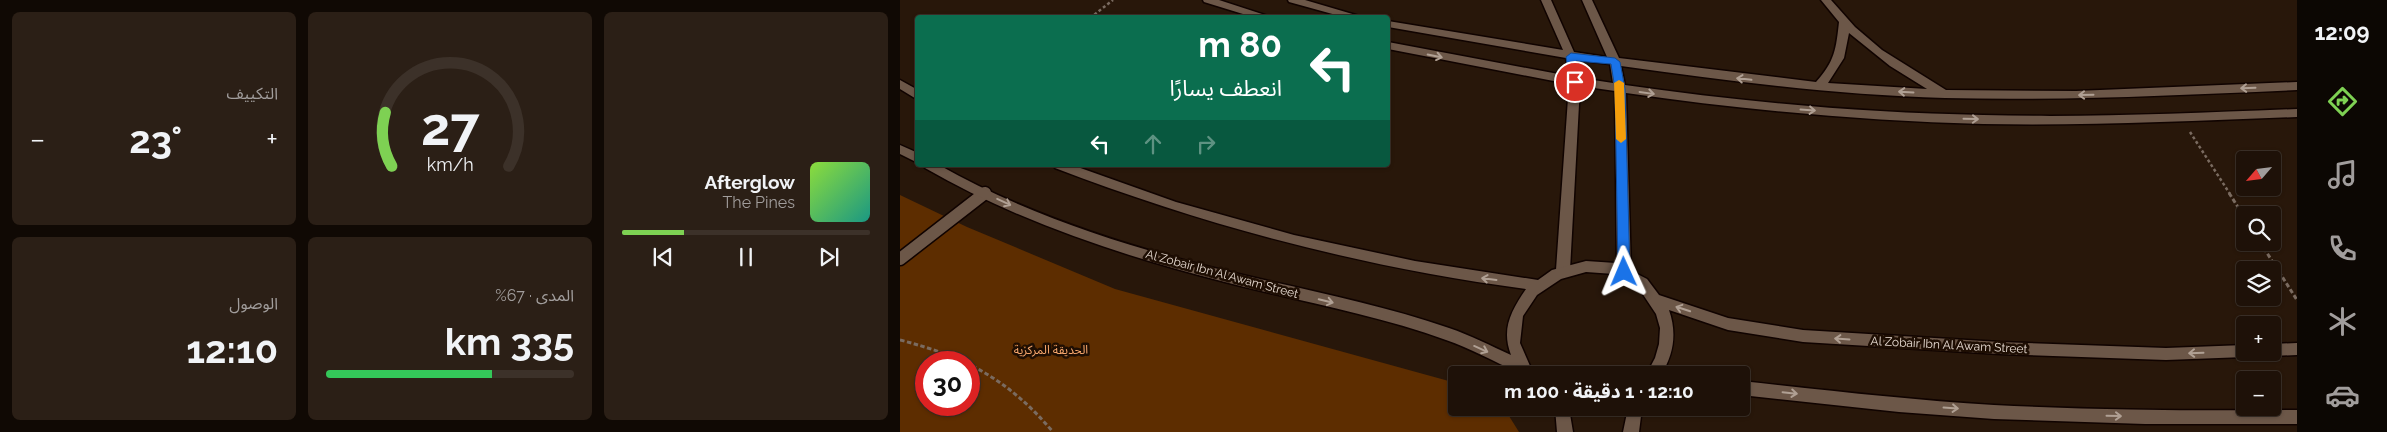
<!DOCTYPE html>
<html lang="ar">
<meta charset="utf-8">
<style>
:root{--surface:#1e1108;--page:#2b1f16;--text:#f1f3f6;--muted:#a19d9c;--line:#3c3129;--accent:#7ed153}
body{margin:0;font-family:Raleway,"Noto Sans Arabic",sans-serif;background:var(--page);color:var(--text);direction:rtl;height:100vh;display:flex;flex-direction:column;font-size:19px;white-space:nowrap}
*{box-sizing:border-box;margin:0}
p{font-size:16px;color:var(--muted)}
.icon{flex:none;width:28px;height:28px;fill:none;stroke:currentColor;stroke-width:2;stroke-linecap:round;stroke-linejoin:round}
.map{position:relative;flex:1;overflow:hidden;direction:ltr}
.sheet{display:flex;flex-direction:column;gap:12px;padding:12px;background:#100904;width:900px}
.sheet>*{flex:none}
.banner{position:absolute;left:15px;top:15px;width:475px;height:152px;border-radius:5px;box-shadow:0 1px 4px #0004,0 0 0 1px var(--line);direction:rtl;background:#0b6e4f;color:#fff;overflow:hidden}
.needle{width:32px;rotate:242deg}
.buttons{position:absolute;left:1336px;top:151px;display:grid;gap:10px}
.buttons a{display:grid;place-items:center;width:45px;height:45px;border-radius:5px;background:var(--surface);box-shadow:0 1px 4px #0004,0 0 0 1px var(--line);font-size:25px}
.speed{position:absolute;left:15px;top:351px;display:flex;gap:10px;font-size:25px;font-weight:700;text-align:center}
.speed>*{display:grid;place-content:center;width:65px;height:65px;border-radius:50%;background:var(--surface);box-shadow:0 1px 4px #0004,0 0 0 1px var(--line);line-height:1}
.speed .limit{border:8px solid #d22;background:#fff;color:#111}
.pin{position:absolute;display:grid;place-items:center;width:42px;height:42px;color:#fff;margin:-21px;border:2px solid #fff;border-radius:50%;box-shadow:0 1px 5px #0007}
.me{position:absolute;width:55px;margin:-28px;rotate:359deg;stroke-linejoin:round;filter:drop-shadow(0 0 4px #0008)}
.turn{display:flex;align-items:center;gap:18px;height:105px;padding:0 25px;font-size:22px}
.turn .icon{width:65px;height:65px;stroke-width:2.5}
.turn b{display:block;font-size:35px;line-height:42px}
.lanes{display:flex;align-items:center;height:48px;padding:0 25px;background:#0003;justify-content:center;gap:25px;direction:ltr}
.lanes .off{opacity:.35}
.big{font-size:38px;font-weight:700;line-height:1.1}
.sheet .tile{flex:1;display:flex;flex-direction:column;justify-content:center;gap:8px;min-width:0;padding:0 18px;border-radius:8px;background:var(--page)}
.sheet .dial{align-items:center;gap:0}
.dial svg{height:130px;overflow:visible;fill:none;stroke:var(--line);stroke-width:7;stroke-linecap:round;text-anchor:middle}
.dial text{fill:var(--text);stroke:none}
.song{display:flex;align-items:center;gap:15px}
.cover{width:60px;height:60px;border-radius:8px;background:linear-gradient(135deg,hsl(90 70% 55%),hsl(170 70% 35%))}
.played{height:5px;border-radius:2px;background:linear-gradient(90deg,var(--accent) 25%,var(--line) 25%)}
.keys{display:flex;justify-content:space-around;direction:ltr}
.heat{display:flex;justify-content:space-between;align-items:center;font-size:28px;direction:ltr}
.charge{height:8px;border-radius:4px;background:linear-gradient(90deg,#34c759 67%,var(--line) 0)}
.sheet .tiles{flex:1;display:grid;gap:12px;grid-template-columns:repeat(3,1fr)}
.tile:first-child{grid-row:span 2}
.trip{position:absolute;left:548px;top:366px;width:302px;height:50px;border-radius:5px;background:var(--surface);box-shadow:0 1px 4px #0004,0 0 0 1px var(--line);font-weight:700;line-height:50px;text-align:center;direction:rtl}
main{display:flex;flex:1;min-height:0}
.tab-bar{display:flex;flex-direction:column;width:90px;justify-content:space-around;align-items:center;background:#0c0703;color:var(--muted)}
.tab-bar .icon{width:35px;height:35px}
.tab-bar .current{color:var(--accent)}
.tab-bar b{font-size:22px;color:var(--text)}
.map>svg:first-child{display:block}
</style>
<main>
<nav class="tab-bar">
<b>12:09</b>
<svg class="icon current" aria-label="directions" viewBox="0 0 24 24"><path d="M12 3l9 9-9 9-9-9zM9 14v-3h6M13 9l2 2-2 2"/></svg>
<svg class="icon" aria-label="music" viewBox="0 0 24 24"><path d="M9 18V5l10-2v13"/><circle cx="6" cy="18" r="3"/><circle cx="16" cy="16" r="3"/></svg>
<svg class="icon" aria-label="phone" viewBox="0 0 24 24"><path d="M5 4h4l2 5-3 2q2 4 5 5l2-3 5 2v4C11 20 4 13 5 4z"/></svg>
<svg class="icon" aria-label="climate" viewBox="0 0 24 24"><path d="M12 3v18M4 7l16 10M4 17L20 7"/></svg>
<svg class="icon" aria-label="car" viewBox="0 0 24 24"><path d="M5 17H2v-5l4-1 3-4h7l3 4 3 1v5h-3M9 17h6M6 11h13"/><circle cx="7" cy="17" r="2"/><circle cx="17" cy="17" r="2"/></svg>
</nav>
<div class="map">
<svg width="1397" height="432" viewBox="0 0 1397 432">
<rect width="100%" height="100%" fill="#28170a"/>
<path fill="#5d2d00" fill-rule="evenodd" d="M0,195L67,227L215,289L556,383V408H604L619,432H0ZM26,362H69V405H26Z"/>
<g fill="none" stroke-linecap="round" stroke-linejoin="round">
<defs>
<path id="service-far1" d="M83,194L85,193"/>
<path id="service" d="M0,259L85,193"/>
<path id="minor" d="M303,0H319L374,18H356L304,2Z
M388,0H405L466,18H447L389,2Z
M641,0H651L674,52L707,57L682,0H692L719,58L916,82C935,61 936,49 939,22L921,0H931L955,27L982,50L1046,90L1176,91L1397,82V90C1280,95 1162,101 1045,98C936,95 829,81 721,66L725,85C843,102 963,113 1083,115C1188,118 1292,113 1397,109V117C1292,121 1188,126 1083,124C964,121 844,110 726,93L731,272L729,276L724,278L719,276L717,272L715,91L680,86L670,270L668,274L663,276L658,274L656,270L669,84L488,49V42L669,76L666,58L488,27V21L663,50ZM949,33L990,66L1027,89L928,83L944,58ZM677,60L710,64L713,83L680,78Z
M655,408H669L673,432H657Z
M728,408H742L739,432H723Z"/>
<path id="tertiary" d="M0,80L18,90V100L0,89Z
M0,145L18,153V163L0,154Z
M23,165H39C127,215 228,247 326,271C400,289 476,303 549,328C570,335 591,346 611,355C601,329 611,311 626,289C462,267 309,227 155,168L153,165H172L276,202L394,235L515,261L638,280L652,270L686,261L716,263L747,279L759,295L828,318L903,330L1100,342L1266,348L1345,345V352H1351L1350,356L1345,357L1266,360L1100,354L903,342L828,330L769,310C777,333 774,354 761,375H746L755,358L759,344L760,328L756,314L738,287L714,274L686,272L661,279L637,295L623,316L620,343L634,375H620L618,372C594,362 570,348 546,340C474,314 398,301 325,282C222,256 117,221 25,168Z
M1397,343V355L1372,356L1366,352H1372V344Z
M841,381C925,390 1009,400 1094,405C1195,410 1296,411 1397,410V424H1245L1094,419L999,412L841,395Z"/>
</defs>
<use href="#service-far1" stroke="#100300" stroke-width="12"/>
<use href="#service" stroke="#100300" stroke-width="15"/>
<use href="#minor" stroke="#100300" stroke-width="3"/>
<use href="#tertiary" stroke="#100300" stroke-width="3"/>
<path stroke="#7a6b60" stroke-width="2.5" stroke-dasharray="3 2.5" stroke-linecap="butt" d="M190,18L213,0
M1290,132L1330,194"/>
<path stroke="#7a6b60" stroke-width="3" stroke-dasharray="4.5 2.5" stroke-linecap="butt" d="M1329,193L1345,218
M1360,242L1397,300
M0,340C66,357 109,380 153,432"/>
<use href="#service-far1" stroke="#6c5748" stroke-width="10"/>
<use href="#service" stroke="#6c5748" stroke-width="12"/>
<use href="#minor" fill="#6c5748" fill-rule="evenodd"/>
<use href="#tertiary" fill="#6c5748" fill-rule="evenodd"/>
</g>
<defs><path id="oneway-shaft" d="M-6 0H5M1.5-3L5.5 0L1.5 3" fill="none" stroke-width="1.6" stroke-linecap="round" stroke-linejoin="round" transform="scale(1.25)"/></defs>
<g stroke="#b0a094">
<use href="#oneway-shaft" transform="translate(535 56) rotate(12)"/>
<use href="#oneway-shaft" transform="translate(844 79) rotate(-174)"/>
<use href="#oneway-shaft" transform="translate(1348 88) rotate(178)"/>
<use href="#oneway-shaft" transform="translate(1006 92) rotate(-177)"/>
<use href="#oneway-shaft" transform="translate(747 93) rotate(8)"/>
<use href="#oneway-shaft" transform="translate(1186 95) rotate(179)"/>
<use href="#oneway-shaft" transform="translate(908 110) rotate(4)"/>
<use href="#oneway-shaft" transform="translate(1071 119) rotate(1)"/>
<use href="#oneway-shaft" transform="translate(104 202) rotate(25)"/>
<use href="#oneway-shaft" transform="translate(589 279) rotate(-173)"/>
<use href="#oneway-shaft" transform="translate(426 301) rotate(14)"/>
<use href="#oneway-shaft" transform="translate(783 309) rotate(-162)"/>
<use href="#oneway-shaft" transform="translate(942 339) rotate(-176)"/>
<use href="#oneway-shaft" transform="translate(581 349) rotate(24)"/>
<use href="#oneway-shaft" transform="translate(1296 353) rotate(178)"/>
<use href="#oneway-shaft" transform="translate(890 393) rotate(6)"/>
<use href="#oneway-shaft" transform="translate(1051 408) rotate(4)"/>
<use href="#oneway-shaft" transform="translate(1214 416) rotate(1)"/>
</g>
<path fill="#1a73e8" stroke="#114b97" d="M671,53L715,58L720,62L725,89L730,272L724,277L718,272L715,89L711,64L676,61L680,82L675,85L670,82L666,57Z"/>
<path fill="#f59e0b" d="M719,80L724,83L726,139L721,143L716,139L714,83Z"/>
<g text-anchor="middle" stroke-width="5" stroke-linejoin="round" paint-order="stroke">
<g font-size="12" fill="#e7dbd2" stroke="#1e0e03">
<text transform="translate(322 274) rotate(15)" y="4">Al Zobair Ibn Al Awam Street</text>
<text transform="translate(1049 345) rotate(3)" y="4">Al Zobair Ibn Al Awam Street</text>
</g>
<g font-size="12" fill="#faa96e" stroke="#1e0e03">
<text x="151" y="354">الحديقة المركزية</text>
</g>
</g>
</svg>
<div class="buttons">
<a><svg class="needle" viewBox="-14 -14 28 28"><path d="M0-13l5 13h-10z" fill="#e53935"/><path d="M0 13l5-13h-10z" fill="#a19d9c"/></svg></a>
<a><svg class="icon" aria-label="search" viewBox="0 0 24 24"><circle cx="10" cy="10" r="6"/><path d="M15 15l6 6"/></svg></a>
<a><svg class="icon" aria-label="layers" viewBox="0 0 24 24"><path d="M12 4l9 5-9 5-9-5zM3 14l9 5 9-5"/></svg></a>
<a>+</a>
<a>−</a>
</div>
<div class="speed"><div class="limit">30</div></div>
<div class="pin" style="left:675px;top:82px;background:#d93025"><svg class="icon" aria-label="arrive" viewBox="0 0 24 24"><path d="M6 21V4h12l-3 4 3 4H6"/></svg></div>
<svg class="me" style="left:724px;top:272px" viewBox="-20 -20 40 40"><path d="M0-17L14 15 0 8-14 15z" fill="#1a73e8" stroke="#fff" stroke-width="4"/></svg>
<div class="trip">12:10 · 1 دقيقة · 100 m</div>
<div class="banner">
<div class="turn"><svg class="icon" aria-label="left" viewBox="0 0 24 24"><path d="M17 20v-9H6M10 6l-5 5 5 5"/></svg><div><b>80 m</b>انعطف يسارًا</div></div>
<div class="lanes"><svg class="icon" aria-label="left" viewBox="0 0 24 24"><path d="M17 20v-9H6M10 6l-5 5 5 5"/></svg><svg class="icon off" aria-label="ahead" viewBox="0 0 24 24"><path d="M12 20V5M6 11l6-6 6 6"/></svg><svg class="icon off" aria-label="right" viewBox="0 0 24 24"><path d="M7 20v-9h11M14 6l5 5-5 5"/></svg></div>
</div>
</div>
<section class="sheet">
<div class="tiles">
<div class="tile">
<div class="song"><i class="cover"></i><div><b>Afterglow</b><p>The Pines</p></div></div>
<div class="played"></div>
<div class="keys"><svg class="icon" aria-label="previous" viewBox="0 0 24 24"><path d="M18 5L8 12l10 7zM5 5v14"/></svg><svg class="icon" aria-label="pause" viewBox="0 0 24 24"><path d="M8 5v14M16 5v14"/></svg><svg class="icon" aria-label="next" viewBox="0 0 24 24"><path d="M6 5l10 7-10 7zM19 5v14"/></svg></div>
</div>
<div class="tile dial"><svg viewBox="0 0 100 80">
<path d="M14 69A42 42 0 1 1 86 69"/>
<path d="M14 69A42 42 0 0 1 10 36" stroke="#7ed153"/>
<text x="50" y="56" font-size="32" font-weight="700">27</text>
<text x="50" y="72" font-size="11">km/h</text>
</svg></div>
<div class="tile"><p>التكييف</p>
<div class="heat"><a>−</a><b class="big">23°</b><a>+</a></div>
</div>
<div class="tile"><p>المدى · 67%</p><b class="big">335 km</b><div class="charge"></div></div>
<div class="tile"><p>الوصول</p><b class="big">12:10</b></div>
</div>
</section>
</main>
